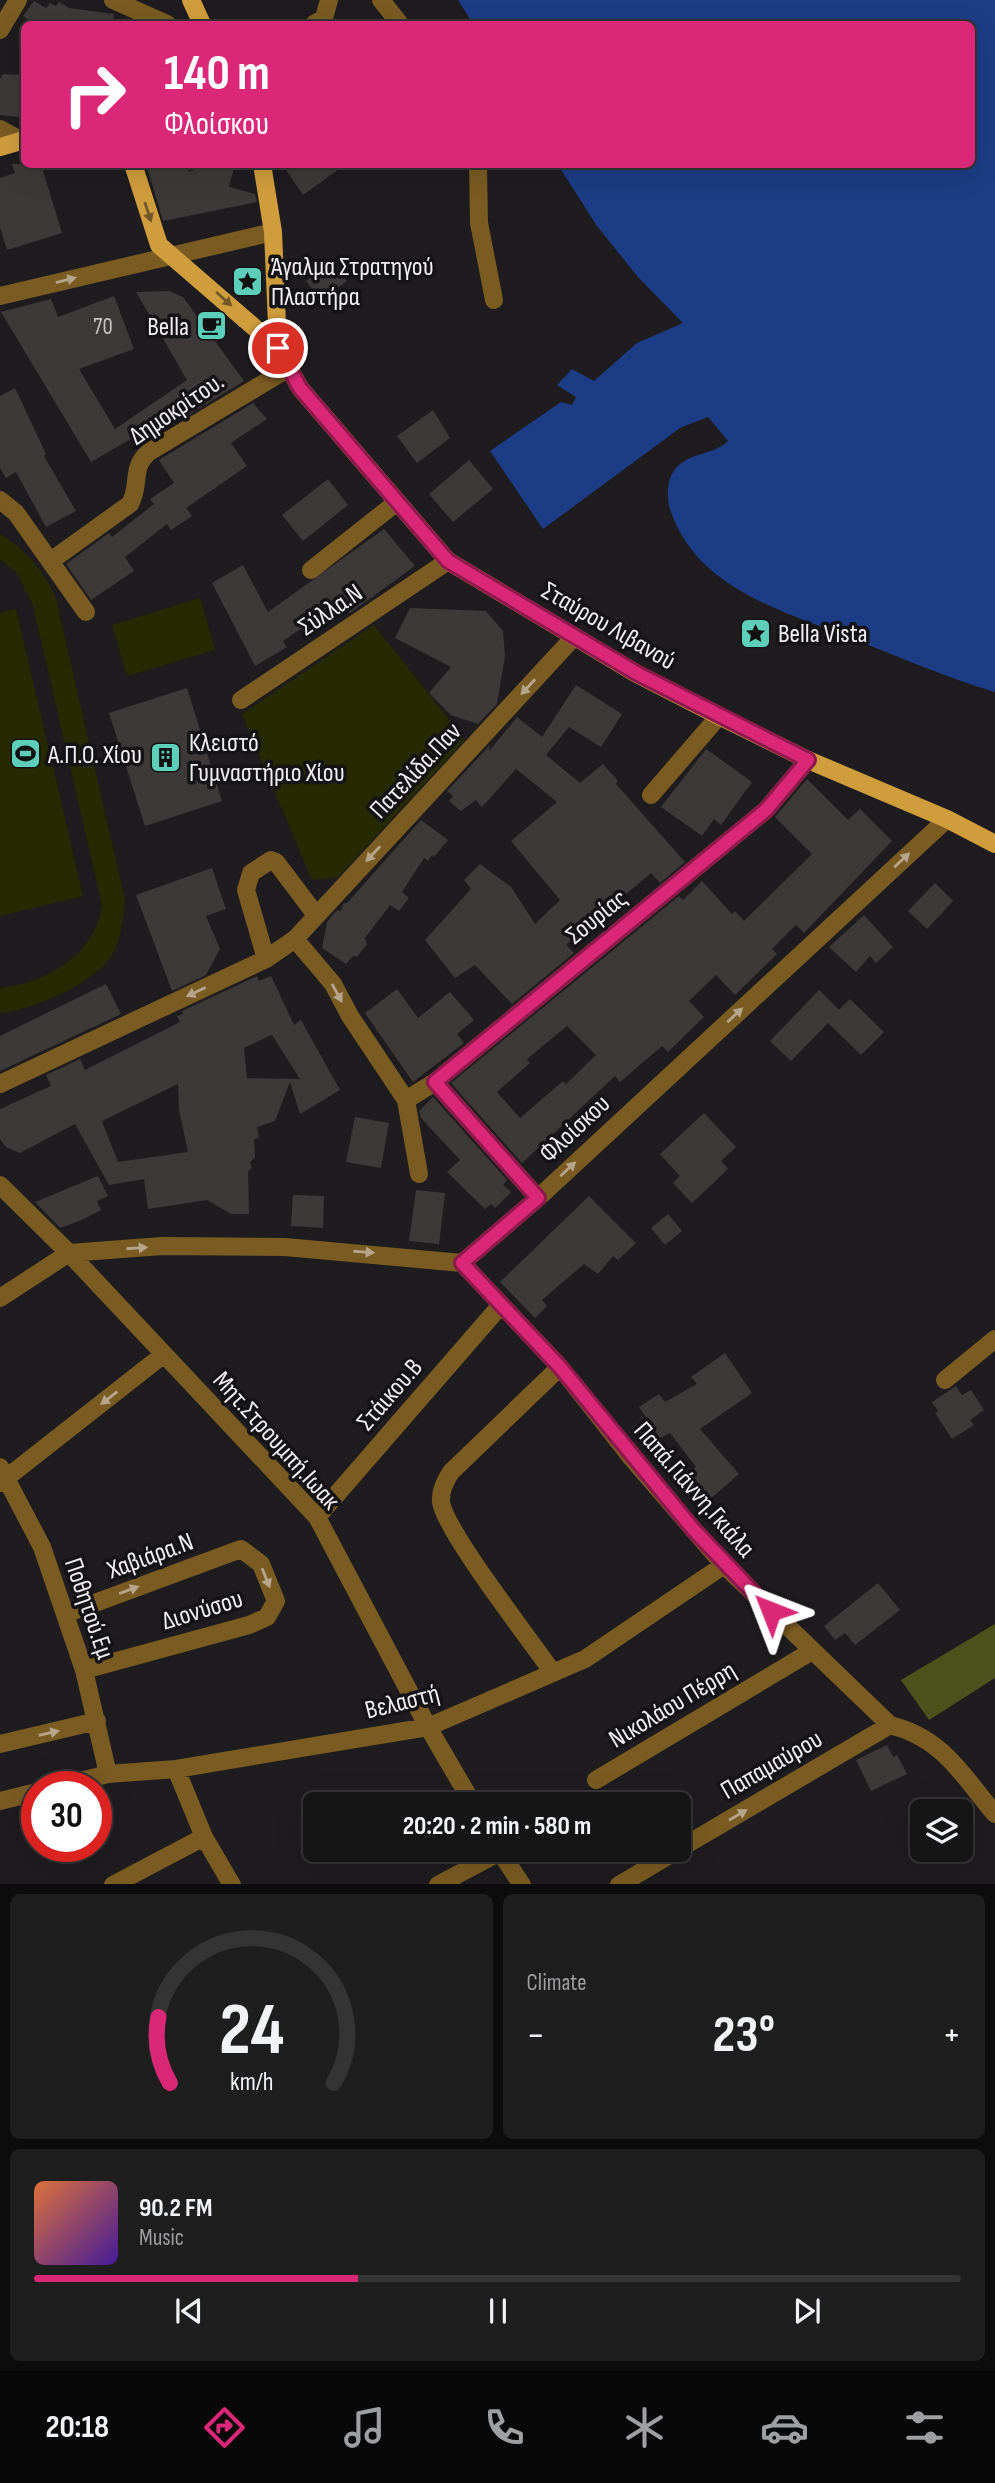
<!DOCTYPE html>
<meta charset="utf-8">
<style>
:root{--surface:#161516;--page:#1f1e1f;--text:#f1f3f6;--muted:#9e9fa1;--line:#353435;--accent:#db2777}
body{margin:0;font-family:"Sofia Sans Condensed",sans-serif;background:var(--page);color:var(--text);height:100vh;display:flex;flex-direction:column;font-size:26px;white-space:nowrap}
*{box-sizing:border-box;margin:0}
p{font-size:23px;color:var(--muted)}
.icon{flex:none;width:38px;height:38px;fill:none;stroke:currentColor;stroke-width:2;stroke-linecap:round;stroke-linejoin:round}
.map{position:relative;height:1884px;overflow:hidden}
.side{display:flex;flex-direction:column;gap:10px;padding:10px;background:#0c0c0c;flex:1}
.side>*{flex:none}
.guide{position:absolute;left:21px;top:21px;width:954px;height:147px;border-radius:10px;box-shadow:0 7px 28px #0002,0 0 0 2px var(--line);background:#db2777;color:#fff;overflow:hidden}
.buttons{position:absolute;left:910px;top:1799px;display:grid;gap:14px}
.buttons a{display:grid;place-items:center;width:63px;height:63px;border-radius:10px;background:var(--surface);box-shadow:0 7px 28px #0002,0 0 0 2px var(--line);font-size:35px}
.speed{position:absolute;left:21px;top:1771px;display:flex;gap:14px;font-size:35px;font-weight:700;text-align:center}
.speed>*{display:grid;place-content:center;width:91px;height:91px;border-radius:50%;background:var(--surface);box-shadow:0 7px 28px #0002,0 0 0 2px var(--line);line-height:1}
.speed .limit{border:10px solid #d22;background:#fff;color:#111}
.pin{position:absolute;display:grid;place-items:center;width:60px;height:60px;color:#fff;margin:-30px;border:4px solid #fff;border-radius:50%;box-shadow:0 2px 7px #0007}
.me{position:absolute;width:77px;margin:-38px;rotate:315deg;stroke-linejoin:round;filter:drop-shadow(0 0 5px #0008)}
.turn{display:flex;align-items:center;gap:24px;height:147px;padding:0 28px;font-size:32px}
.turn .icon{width:91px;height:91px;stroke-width:2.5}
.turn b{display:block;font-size:49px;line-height:60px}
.big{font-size:52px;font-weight:700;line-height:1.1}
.side .card{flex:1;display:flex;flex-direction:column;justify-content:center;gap:10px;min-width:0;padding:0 24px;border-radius:10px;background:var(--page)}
.side .dial{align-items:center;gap:0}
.dial svg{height:182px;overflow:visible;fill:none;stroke:var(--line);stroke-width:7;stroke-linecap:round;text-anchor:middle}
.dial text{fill:var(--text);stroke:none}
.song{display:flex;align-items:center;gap:21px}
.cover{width:84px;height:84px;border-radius:10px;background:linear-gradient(135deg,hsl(20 70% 55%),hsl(260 70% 35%))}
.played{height:7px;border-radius:4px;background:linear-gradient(90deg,var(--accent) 35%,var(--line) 35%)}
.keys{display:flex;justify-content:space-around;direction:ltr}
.heat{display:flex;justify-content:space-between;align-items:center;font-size:38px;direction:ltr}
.side .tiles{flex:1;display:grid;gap:10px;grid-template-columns:1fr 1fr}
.card:last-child{grid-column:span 2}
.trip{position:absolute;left:303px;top:1792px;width:388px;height:70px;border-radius:10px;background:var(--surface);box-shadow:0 7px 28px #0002,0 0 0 2px var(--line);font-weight:700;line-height:70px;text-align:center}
.tab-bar{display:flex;height:112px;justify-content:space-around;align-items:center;background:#090809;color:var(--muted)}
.tab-bar .icon{width:49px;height:49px}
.tab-bar .selected{color:var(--accent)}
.tab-bar b{font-size:32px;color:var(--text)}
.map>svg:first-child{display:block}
</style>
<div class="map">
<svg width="995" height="1885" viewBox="0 0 995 1885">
<rect width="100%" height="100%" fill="#1e1c1e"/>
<path fill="#272a00" d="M0,534C26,550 41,568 55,595L125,900C123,918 122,937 113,953C96,983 33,1010 0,1013V988C47,983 96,954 102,905L33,605L17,573L0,559Z
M200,598L215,650L127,676L112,625Z
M16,609L83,896L0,916V613Z
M374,625L465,740L338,877L312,880L242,714Z"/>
<path fill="#4d521c" d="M995,1624V1678L929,1720L901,1680Z"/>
<path fill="#1c3d85" d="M458,0H995V692C945,677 899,657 851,638C783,611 698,589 671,512C666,499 666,478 677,467C691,452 714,455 728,441L708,417L680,428L543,529L490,451L561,402L572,405L576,397L557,385L572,369L594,381L637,343L683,323L638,277L597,226L558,165L971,164V24H473Z"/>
<path fill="#3d3939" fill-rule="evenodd" d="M34,1L46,8L50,3L56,6L59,2L69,8L114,14L113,24H34L23,16Z
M3,74L24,75V112L18,117L0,115V79Z
M12,164H41L62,233L7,250L0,227V178L15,173Z
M146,164H187L189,172L211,164H235L229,187L255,194L257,202L163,221Z
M282,164H346L303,195Z
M332,262L347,281L321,300L306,281Z
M169,291L183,297L244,381L154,436H136L91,462L1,312L51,299L58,317L114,296L134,349L79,369L115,429L187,380L136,292Z
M15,388L46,454L44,456L76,511L46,527L16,472L6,478L0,468V396Z
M253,403L267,419L231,443L247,466L186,508L192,516L171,530L167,524L125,557L134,571L91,600L66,564L109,533L112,537L154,504L150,499L174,483L159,460Z
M433,410L450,438L417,463L397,436Z
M469,460L493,489L453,522L429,494Z
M328,479L348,505L303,541L282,515Z
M384,529L415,566L350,613L341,601L283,641L287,647L255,666L212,583L243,565L268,612Z
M410,608L486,611L503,631L505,656L497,704L478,724L451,715L429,693L451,667L395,638Z
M576,685L622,714L601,747L569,727L546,755L580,783L603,764L618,781L616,784L685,862L660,883L651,873L566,945L574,953L512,1004L475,965L455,978L425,940L471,889L464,880L480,864L511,887L535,924L560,900L511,841L557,802L516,769L482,807L476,800L461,811L449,801L453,796L447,791L490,745L489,751L517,717L542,737Z
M187,688L222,801L145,826L109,713Z
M706,749L752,782L721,825L714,819L702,836L661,807Z
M807,779L848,820L860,809L892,841L804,933L796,925L772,949L777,954L735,995L716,975L689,1001L704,1017L668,1052L662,1046L620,1082L615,1076L522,1163L451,1083L679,896L683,900L702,881L732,914L735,911L744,921L812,854L775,817ZM567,1026L596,1055L566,1084L563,1081L520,1118L497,1092L530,1063L527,1059Z
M421,820L448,840L434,857L432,855L428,861L424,858L402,892L409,898L399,911L390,905L365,938L367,944L357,957L353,956L346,964L322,948L327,922L337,910L341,911L343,904L348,902Z
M212,868L226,909L206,916L220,949L206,975L172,991L136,895Z
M935,883L953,901L927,929L908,911Z
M864,915L893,947L876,963L870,956L856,972L829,947Z
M257,976L259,981L271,976L294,1025L301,1020L340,1090L300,1114L290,1082L275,1121L257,1127L259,1137L254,1140L255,1157L250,1162L252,1168L248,1171L249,1214H231L207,1200L148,1209L144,1179L109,1185L75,1124L20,1153L6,1147L0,1139V1109L51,1086L46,1075L80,1059L85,1070L180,1022L177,1016L183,1014L182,1011ZM272,1035L300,1079L247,1078L244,1048ZM178,1084L179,1110L188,1152L118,1162L102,1121Z
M106,984L121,1014L0,1071V1036Z
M397,989L418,1018L450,992L474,1020L457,1034L464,1043L413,1082L365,1013Z
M819,990L839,1010L850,999L884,1032L861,1055L828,1023L791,1061L770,1041Z
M433,1097L507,1180L503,1185L511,1192L495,1208L491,1204L485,1209L447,1172L460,1160L421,1118L419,1111Z
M704,1113L736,1147L721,1161L728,1169L692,1203L673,1183L680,1176L660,1154Z
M355,1117L389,1123L381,1168L346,1162Z
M98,1176L108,1196L97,1201L101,1210L84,1219L60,1228L35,1202Z
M416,1190L445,1193L439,1244L409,1241Z
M293,1195L324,1196L323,1228L291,1226Z
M589,1196L636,1243L618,1260L613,1256L598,1274L584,1264L542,1300L547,1306L535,1318L500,1282Z
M668,1214L682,1231L665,1245L651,1228Z
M725,1353L752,1393L700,1429L739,1474L702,1506L680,1481L696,1467L670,1433L660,1438L639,1407L659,1394L665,1402L697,1384L691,1377Z
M956,1386L962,1395L971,1390L984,1410L970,1420L974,1425L952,1439L935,1413L938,1411L932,1402Z
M878,1583L900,1610L855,1645L845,1633L835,1640L824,1626Z
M887,1745L893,1757L897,1755L907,1774L871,1791L856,1760Z"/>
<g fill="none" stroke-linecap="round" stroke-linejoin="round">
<path stroke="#7a5b22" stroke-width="18" d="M113,0L167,24
M381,0L400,24
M314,24L324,18L329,0
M0,30L18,0
M0,129L22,141
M478,164L479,223L494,300
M0,296L273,232
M0,500L16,513L86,612
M52,560L130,504C141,485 130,468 149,452L289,368
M311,570L397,502
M241,700L448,561
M651,795L719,716
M295,939L333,984L350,1016L406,1100L419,1174
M266,959L246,890L251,873L271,860L276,862L316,915
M435,1082L538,1198
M0,1084L266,959L295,939L574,637
M406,1100L435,1082L766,810L808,760
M0,1185L69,1253L317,1517L428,1727L473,1804
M462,1263L560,1367L630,1456L724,1565L890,1725C943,1738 962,1775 995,1814
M0,1298L69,1253L162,1246L285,1247L462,1263L538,1198L947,819
M945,1380L995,1339
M0,1467L42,1547L84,1670L108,1774
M0,1483L163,1355
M317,1517L501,1305
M65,1614L241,1549L261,1564L276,1601L267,1617L249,1625L84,1670
M553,1673C532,1642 445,1531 441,1502C440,1491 445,1481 451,1472L560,1367
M0,1744L97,1721
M176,1769L204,1837L232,1885
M596,1780L812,1651
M57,1787L108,1774L176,1769L428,1727L585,1659L724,1565
M0,1801L37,1792
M679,1849L890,1725
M499,1850L522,1885
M113,1885L204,1837
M438,1885L500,1852
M619,1885L678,1850"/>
<path stroke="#d09d3c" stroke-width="18" d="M191,0L202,24
M0,147L24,140
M133,164L159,245L278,348L300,388L448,561L637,674L719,716L808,760L947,819L995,844
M262,164L273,232L278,348"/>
</g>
<defs><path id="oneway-solid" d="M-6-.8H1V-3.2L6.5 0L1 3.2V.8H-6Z" transform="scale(1.75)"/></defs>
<g fill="#725828">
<use href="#oneway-solid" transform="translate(148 212) rotate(72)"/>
<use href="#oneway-solid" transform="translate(224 299) rotate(42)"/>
</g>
<g fill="#b6a58a">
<use href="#oneway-solid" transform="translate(66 280) rotate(-14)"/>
<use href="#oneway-solid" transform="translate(528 687) rotate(133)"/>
<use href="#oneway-solid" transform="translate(373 854) rotate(133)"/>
<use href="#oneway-solid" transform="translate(902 860) rotate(-43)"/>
<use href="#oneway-solid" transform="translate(196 992) rotate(155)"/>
<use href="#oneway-solid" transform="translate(337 993) rotate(61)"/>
<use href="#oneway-solid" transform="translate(735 1015) rotate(-43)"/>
<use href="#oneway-solid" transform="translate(568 1169) rotate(-43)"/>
<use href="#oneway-solid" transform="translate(137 1248) rotate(-4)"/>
<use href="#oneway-solid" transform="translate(364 1252) rotate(4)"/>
<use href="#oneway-solid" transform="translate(109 1398) rotate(142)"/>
<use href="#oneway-solid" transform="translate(266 1578) rotate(68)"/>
<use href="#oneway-solid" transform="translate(129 1590) rotate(-20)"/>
<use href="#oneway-solid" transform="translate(49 1733) rotate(-13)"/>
<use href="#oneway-solid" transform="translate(738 1815) rotate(-30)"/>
</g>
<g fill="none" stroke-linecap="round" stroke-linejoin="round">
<defs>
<path id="route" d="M278,348L300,388L448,561L638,674L808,760L766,810L435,1082L538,1198L462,1263L560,1367L693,1529L771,1611"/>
</defs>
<use href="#route" stroke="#8e194d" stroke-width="18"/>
<use href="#route" stroke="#db2777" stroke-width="12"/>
</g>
<defs>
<symbol id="sight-square" viewBox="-11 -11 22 22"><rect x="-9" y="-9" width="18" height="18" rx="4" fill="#5dceb9" stroke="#141315"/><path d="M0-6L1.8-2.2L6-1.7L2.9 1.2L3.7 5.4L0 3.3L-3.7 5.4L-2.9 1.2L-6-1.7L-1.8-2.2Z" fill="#111"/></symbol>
<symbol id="cafe-square" viewBox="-11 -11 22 22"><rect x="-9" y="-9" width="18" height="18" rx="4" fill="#5dceb9" stroke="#141315"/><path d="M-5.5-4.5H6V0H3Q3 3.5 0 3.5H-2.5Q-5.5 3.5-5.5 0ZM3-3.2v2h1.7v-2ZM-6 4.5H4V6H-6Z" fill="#111"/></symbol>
<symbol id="stadium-square" viewBox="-11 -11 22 22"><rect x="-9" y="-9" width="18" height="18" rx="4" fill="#5dceb9" stroke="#141315"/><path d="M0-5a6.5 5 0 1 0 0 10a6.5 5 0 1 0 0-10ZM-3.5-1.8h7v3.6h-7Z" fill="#111"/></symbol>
<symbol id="building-square" viewBox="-11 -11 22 22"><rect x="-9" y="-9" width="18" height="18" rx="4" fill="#5dceb9" stroke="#141315"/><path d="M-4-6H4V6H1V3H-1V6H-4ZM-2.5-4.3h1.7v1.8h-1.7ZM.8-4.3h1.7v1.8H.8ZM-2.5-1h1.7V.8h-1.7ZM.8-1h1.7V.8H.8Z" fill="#111"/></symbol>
</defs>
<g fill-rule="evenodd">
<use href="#sight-square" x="230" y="264" width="35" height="35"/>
<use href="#cafe-square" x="194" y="308" width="35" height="35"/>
<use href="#sight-square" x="738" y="616" width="35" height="35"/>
<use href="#stadium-square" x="8" y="736" width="35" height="35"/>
<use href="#building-square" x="148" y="740" width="35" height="35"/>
</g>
<g text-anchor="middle" stroke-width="7" stroke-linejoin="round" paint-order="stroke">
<g font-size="23" fill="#c4c2c3">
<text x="103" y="334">70</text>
</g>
<g font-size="26" fill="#f1eff1" stroke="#141315" text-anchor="start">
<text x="271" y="275">Άγαλμα Στρατηγού<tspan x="271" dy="30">Πλαστήρα</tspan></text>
<text x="189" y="335" text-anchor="end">Bella</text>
<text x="778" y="642">Bella Vista</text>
<text x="189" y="751">Κλειστό<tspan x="189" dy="30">Γυμναστήριο Χίου</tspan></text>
<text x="48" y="763">Α.Π.Ο. Χίου</text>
</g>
<g font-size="26" fill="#f1eff1" stroke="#141315">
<text transform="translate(176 408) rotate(-34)" y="9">Δημοκρίτου.</text>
<text transform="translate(330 609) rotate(-34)" y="9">Σύλλα.Ν</text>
<text transform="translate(609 625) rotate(30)" y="9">Σταύρου Λιβανού</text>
<text transform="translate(415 770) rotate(-47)" y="9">Πατελίδα.Παν</text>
<text transform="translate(596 916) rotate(-39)" y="9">Σουρίας</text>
<text transform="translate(574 1128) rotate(-43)" y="9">Φλοίσκου</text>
<text transform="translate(389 1394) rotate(-49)" y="9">Στάικου.Β</text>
<text transform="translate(277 1440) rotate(48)" y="9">Μητ.Στρουμπή.Ιωακ</text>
<text transform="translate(695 1489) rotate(49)" y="9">Παπά.Γιάννη.Γκιάλα</text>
<text transform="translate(150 1555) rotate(-20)" y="9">Χαβιάρα.Ν</text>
<text transform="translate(90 1608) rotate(71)" y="9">Ποθητού.Εμ</text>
<text transform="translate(202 1609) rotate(-17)" y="9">Διονύσου</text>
<text transform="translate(402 1701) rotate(-14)" y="9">Βελαστή</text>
<text transform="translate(672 1704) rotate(-31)" y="9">Νικολάου Πέρρη</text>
<text transform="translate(771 1764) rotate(-30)" y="9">Παπαμαύρου</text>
</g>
</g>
</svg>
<div class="buttons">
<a><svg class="icon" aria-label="layers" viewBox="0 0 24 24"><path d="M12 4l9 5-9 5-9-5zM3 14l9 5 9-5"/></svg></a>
</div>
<div class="speed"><div class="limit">30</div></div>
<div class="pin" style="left:278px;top:348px;background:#d93025"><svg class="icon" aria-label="arrive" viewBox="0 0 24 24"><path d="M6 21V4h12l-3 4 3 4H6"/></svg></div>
<svg class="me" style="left:771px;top:1611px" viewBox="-20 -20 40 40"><path d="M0-17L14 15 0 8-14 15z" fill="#db2777" stroke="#fff" stroke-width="4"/></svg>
<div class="trip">20:20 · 2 min · 580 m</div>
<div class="guide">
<div class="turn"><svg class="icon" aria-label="right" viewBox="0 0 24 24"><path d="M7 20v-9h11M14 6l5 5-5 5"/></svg><div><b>140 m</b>Φλοίσκου</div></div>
</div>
</div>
<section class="side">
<div class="tiles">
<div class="card dial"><svg viewBox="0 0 100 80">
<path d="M14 69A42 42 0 1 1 86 69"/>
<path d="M14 69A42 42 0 0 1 9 40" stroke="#db2777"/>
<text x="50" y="56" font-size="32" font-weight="700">24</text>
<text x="50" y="72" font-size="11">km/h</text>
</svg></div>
<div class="card"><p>Climate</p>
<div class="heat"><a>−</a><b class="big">23°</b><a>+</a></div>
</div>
<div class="card">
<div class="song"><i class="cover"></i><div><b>90.2 FM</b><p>Music</p></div></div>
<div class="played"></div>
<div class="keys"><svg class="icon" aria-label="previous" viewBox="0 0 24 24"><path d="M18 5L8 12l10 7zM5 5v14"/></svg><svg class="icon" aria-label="pause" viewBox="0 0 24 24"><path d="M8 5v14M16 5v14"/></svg><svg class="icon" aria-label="next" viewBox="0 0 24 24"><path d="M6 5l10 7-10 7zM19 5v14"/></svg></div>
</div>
</div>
</section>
<nav class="tab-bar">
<b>20:18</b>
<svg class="icon selected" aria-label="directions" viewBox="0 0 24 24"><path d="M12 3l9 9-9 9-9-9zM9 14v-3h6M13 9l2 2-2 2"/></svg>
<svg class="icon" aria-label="music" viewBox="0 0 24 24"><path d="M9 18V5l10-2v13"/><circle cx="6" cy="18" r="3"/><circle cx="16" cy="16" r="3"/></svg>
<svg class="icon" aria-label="phone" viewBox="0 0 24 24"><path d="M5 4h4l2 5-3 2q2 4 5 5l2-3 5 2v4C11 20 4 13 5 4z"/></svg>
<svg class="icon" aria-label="climate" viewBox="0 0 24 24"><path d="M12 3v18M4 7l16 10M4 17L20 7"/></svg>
<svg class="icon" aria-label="car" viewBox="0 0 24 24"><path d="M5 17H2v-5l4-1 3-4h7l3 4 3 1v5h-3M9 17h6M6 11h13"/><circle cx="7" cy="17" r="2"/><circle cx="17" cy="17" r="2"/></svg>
<svg class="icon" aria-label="filters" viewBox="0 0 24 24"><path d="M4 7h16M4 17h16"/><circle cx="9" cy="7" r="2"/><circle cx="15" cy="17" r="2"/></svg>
</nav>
